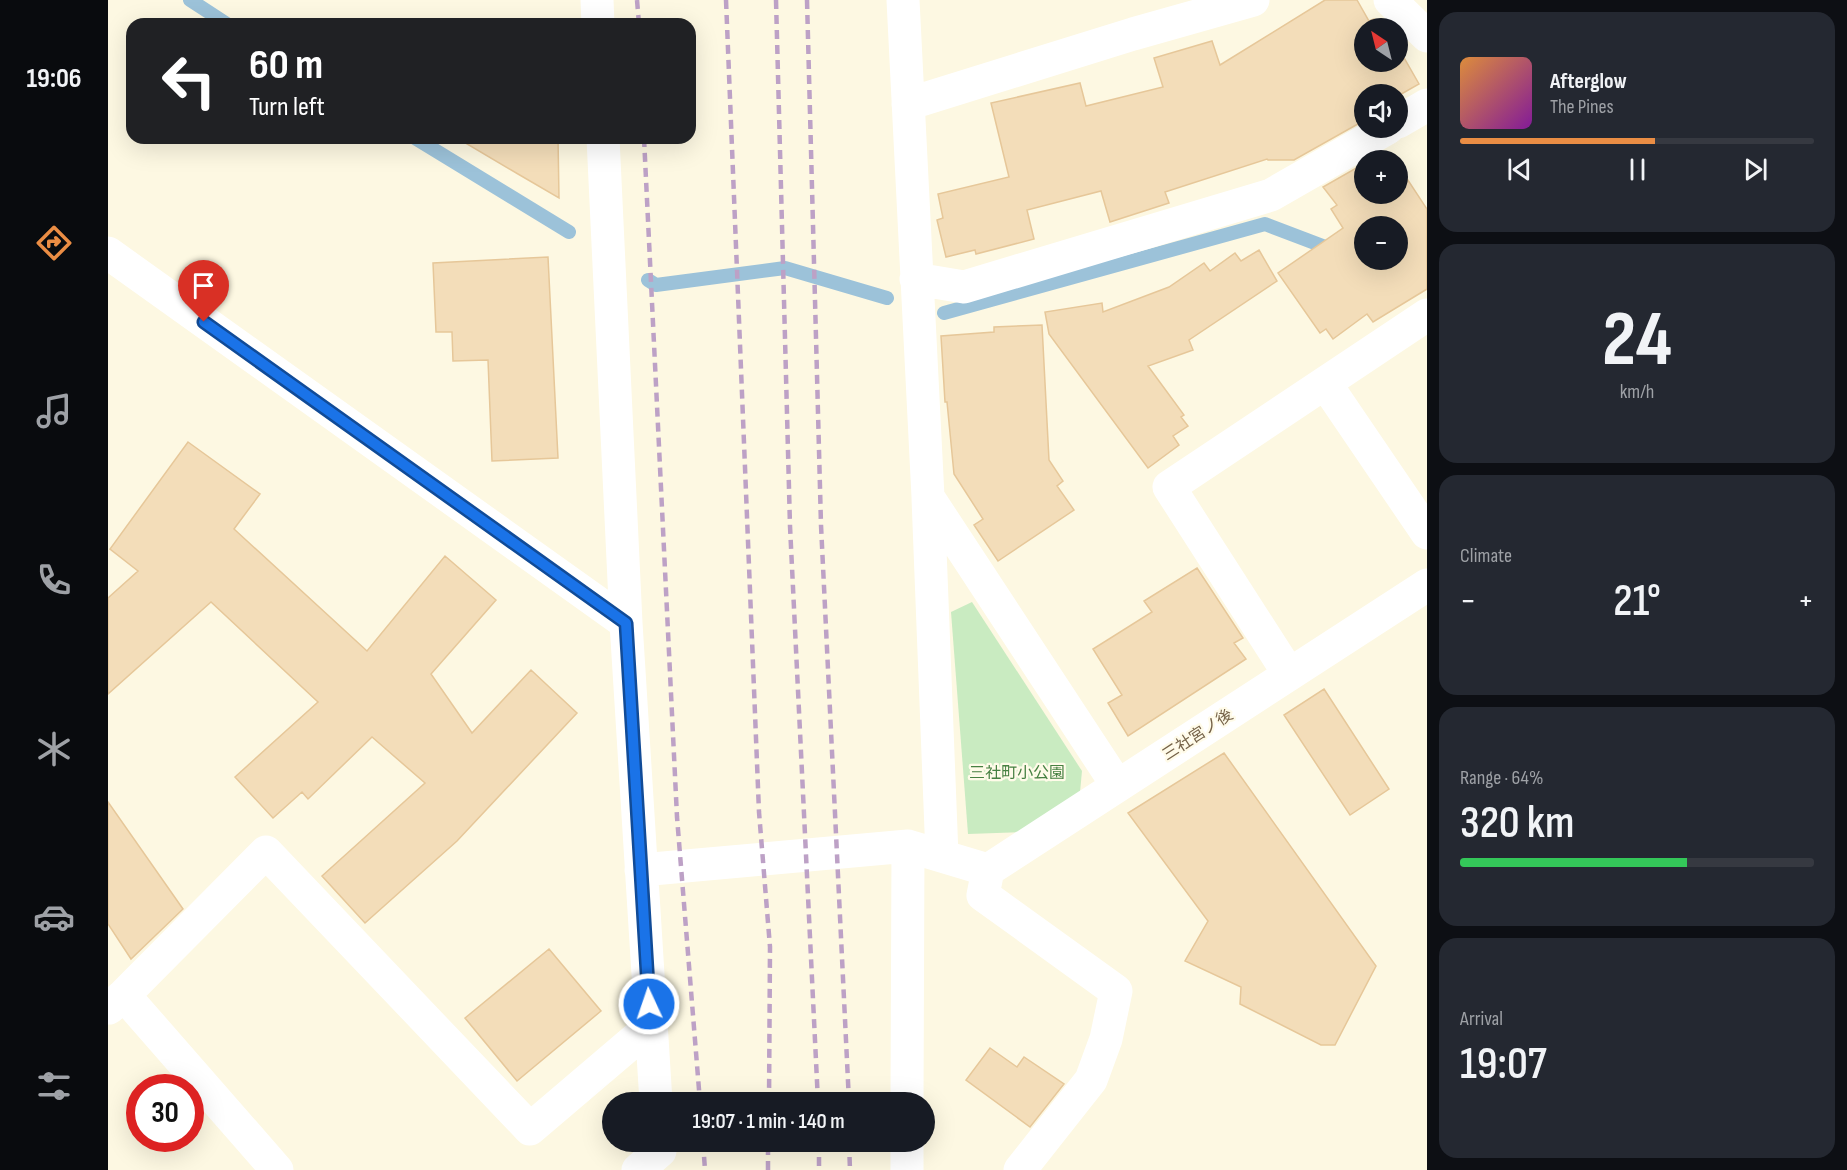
<!DOCTYPE html>
<meta charset="utf-8">
<style>
:root{--surface:#171b24;--page:#242831;--text:#f1f3f6;--muted:#9ea1a6;--line:#363941;--accent:#ea8d44}
body{margin:0;font-family:"Sofia Sans Condensed","Noto Sans JP",sans-serif;background:var(--page);color:var(--text);height:100vh;display:flex;flex-direction:column;font-size:22px;white-space:nowrap}
*{box-sizing:border-box;margin:0}
p{font-size:20px;color:var(--muted)}
.icon{flex:none;width:33px;height:33px;fill:none;stroke:currentColor;stroke-width:2;stroke-linecap:round;stroke-linejoin:round}
.map{position:relative;flex:1;overflow:hidden}
.details{display:flex;flex-direction:column;gap:12px;padding:12px;background:#0d0f14;width:420px}
.details>*{flex:none}
.guide{position:absolute;left:18px;top:18px;width:570px;height:126px;border-radius:18px;box-shadow:0 6px 24px #0002;background:#202124;color:#fff;overflow:hidden}
.needle{width:39px;rotate:325deg}
.controls{position:absolute;left:1246px;top:18px;display:grid;gap:12px}
.controls a{display:grid;place-items:center;width:54px;height:54px;border-radius:50%;background:var(--surface);box-shadow:0 6px 24px #0002;font-size:30px}
.speed{position:absolute;left:18px;top:1074px;display:flex;gap:12px;font-size:30px;font-weight:700;text-align:center}
.speed>*{display:grid;place-content:center;width:78px;height:78px;border-radius:50%;background:var(--surface);box-shadow:0 6px 24px #0002;line-height:1}
.speed .limit{border:9px solid #d22;background:#fff;color:#111}
.pin{position:absolute;display:grid;place-items:center;width:51px;height:51px;color:#fff;margin:-62px -26px;border-radius:50% 50% 50% 0;rotate:-45deg;box-shadow:0 0 6px #0007}
.pin .icon{rotate:45deg}
.me{position:absolute;width:66px;margin:-33px;rotate:357deg;stroke-linejoin:round;filter:drop-shadow(0 0 4px #0008)}
.turn{display:flex;align-items:center;gap:21px;height:126px;padding:0 24px;font-size:27px}
.turn .icon{width:78px;height:78px;stroke-width:2.5}
.turn b{display:block;font-size:42px;line-height:51px}
.big{font-size:45px;font-weight:600;line-height:1.1}
.details .card{flex:1;display:flex;flex-direction:column;justify-content:center;gap:9px;min-width:0;padding:0 21px;border-radius:18px;background:var(--page)}
.details .dial{align-items:center;gap:0}
.dial b{font-size:78px;line-height:1}
.song{display:flex;align-items:center;gap:18px}
.cover{width:72px;height:72px;border-radius:9px;background:linear-gradient(135deg,hsl(30 70% 55%),hsl(290 70% 35%))}
.played{height:6px;border-radius:3px;background:linear-gradient(90deg,var(--accent) 55%,var(--line) 55%)}
.keys{display:flex;justify-content:space-around;direction:ltr}
.heat{display:flex;justify-content:space-between;align-items:center;font-size:33px;direction:ltr}
.charge{height:9px;border-radius:4px;background:linear-gradient(90deg,#34c759 64%,var(--line) 0)}
.trip{position:absolute;left:494px;top:1092px;width:333px;height:60px;border-radius:30px;background:var(--surface);box-shadow:0 6px 24px #0002;font-weight:600;line-height:60px;text-align:center}
main{display:flex;flex:1;min-height:0}
.tab-bar{display:flex;flex-direction:column;width:108px;justify-content:space-around;align-items:center;background:#090b0e;color:var(--muted)}
.tab-bar .icon{width:42px;height:42px}
.tab-bar .active{color:var(--accent)}
.tab-bar b{font-size:27px;color:var(--text)}
.map>svg:first-child{display:block}
</style>
<main>
<nav class="tab-bar">
<b>19:06</b>
<svg class="icon active" aria-label="directions" viewBox="0 0 24 24"><path d="M12 3l9 9-9 9-9-9zM9 14v-3h6M13 9l2 2-2 2"/></svg>
<svg class="icon" aria-label="music" viewBox="0 0 24 24"><path d="M9 18V5l10-2v13"/><circle cx="6" cy="18" r="3"/><circle cx="16" cy="16" r="3"/></svg>
<svg class="icon" aria-label="phone" viewBox="0 0 24 24"><path d="M5 4h4l2 5-3 2q2 4 5 5l2-3 5 2v4C11 20 4 13 5 4z"/></svg>
<svg class="icon" aria-label="climate" viewBox="0 0 24 24"><path d="M12 3v18M4 7l16 10M4 17L20 7"/></svg>
<svg class="icon" aria-label="car" viewBox="0 0 24 24"><path d="M5 17H2v-5l4-1 3-4h7l3 4 3 1v5h-3M9 17h6M6 11h13"/><circle cx="7" cy="17" r="2"/><circle cx="17" cy="17" r="2"/></svg>
<svg class="icon" aria-label="filters" viewBox="0 0 24 24"><path d="M4 7h16M4 17h16"/><circle cx="9" cy="7" r="2"/><circle cx="15" cy="17" r="2"/></svg>
</nav>
<div class="map">
<svg width="1319" height="1170" viewBox="0 0 1319 1170">
<rect width="100%" height="100%" fill="#fdf8e2"/>
<path fill="#c9ebc1" d="M864,602L974,771L972,792L918,832L860,834L843,612Z"/>
<g fill="none" stroke-linecap="round" stroke-linejoin="round">
<path stroke="#9cc2d9" stroke-width="14" d="M82,0L119,24
M307,138L461,232
M540,280L548,285L677,268L779,298
M836,313L1157,224L1220,248L1257,239"/>
</g>
<path fill="#f3ddb9" stroke="#e6c799" stroke-width="1.5" fill-rule="evenodd" d="M1217,0H1249L1261,21L1266,19L1271,28H1257V62H1290L1291,49L1311,84L1290,96L1257,94V120L1186,160H1160L1159,159L1057,192L1061,203L1002,222L993,191L919,210L926,239L868,254L867,250L838,257L829,220L835,218L830,194L901,177L883,103L972,83L978,106L1055,87L1046,58L1104,41L1112,65Z
M349,138H450L451,198L410,174Z
M1257,163V194H1290V165L1319,209V289L1265,322L1259,314L1225,339L1218,329L1212,333L1170,273L1235,228L1223,209L1229,205L1215,187ZM1257,226H1290V260H1257Z
M1151,250L1169,281L1081,340L1085,350L1040,366L1076,415L1073,417L1080,426L1065,436L1071,445L1040,468L941,334L937,312L994,303L995,312L1061,287L1096,263L1102,271L1127,253L1133,261Z
M440,257L450,458L384,461L380,360L345,361L344,332H328L325,263Z
M934,325L941,460L955,481L949,486L966,510L890,561L866,525L875,519L846,474L839,402H837L833,336L886,332V327Z
M80,442L152,494L126,529L259,651L337,556L388,600L323,674L364,733L423,670L469,713L349,841L257,923L214,876L317,783L264,737L200,799L194,792L165,818L127,777L210,702L103,602L0,694V598L30,571L2,549Z
M1089,568L1135,638L1126,643L1138,659L1020,736L1000,703L1014,695L985,649L1044,612L1036,601Z
M1216,689L1281,789L1242,815L1176,715Z
M1116,753L1268,966L1227,1045H1213L1132,1004L1133,987L1077,961L1100,921L1020,813Z
M0,802L75,909L23,959L0,924Z
M441,949L493,1011L409,1081L357,1018Z
M882,1048L909,1067L916,1057L956,1084L922,1127L858,1080Z"/>
<g fill="none" stroke-linecap="round" stroke-linejoin="round">
<path stroke="#fff" stroke-width="33" d="M489,0L490,24
M795,0L820,497L1009,785
M1282,0L1319,36
M800,104L1025,34L1145,0
M1290,122L1319,105
M495,138L518,623L548,1102
M0,253L518,623
M808,279L856,287L1163,195L1280,128
M1217,383L1319,533
M820,498L834,856
M1181,674L1061,487L1319,315
M533,870L800,846L880,870
M16,995L158,852L422,1129L543,1026
M1,1008L16,995L169,1170
M799,1102L800,846
M530,1170L552,1151
M799,1170V1142
M912,1170L983,1080L998,1039L1008,991L875,895L880,870L1319,585"/>
<path stroke="#bda1c6" stroke-width="4.5" stroke-dasharray="9 6" stroke-linecap="butt" d="M529,0L531,24
M618,0L651,812L662,947L661,1102
M668,0L682,526L710,1102
M699,0L713,525L741,1102
M536,138L569,817L592,1102
M595,1142L597,1170
M711,1142V1170
M741,1142L742,1170
M660,1170V1142"/>
</g>
<g fill="none" stroke-linecap="round" stroke-linejoin="round">
<defs>
<path id="route" d="M96,322L518,623L541,1004"/>
</defs>
<use href="#route" stroke="#114b97" stroke-width="15"/>
<use href="#route" stroke="#1a73e8" stroke-width="10"/>
</g>
<g text-anchor="middle" stroke-width="4.5" stroke-linejoin="round" paint-order="stroke">
<g font-size="16" fill="#756248" stroke="#fffbe9">
<text transform="translate(1089 734) rotate(-33)" y="6">三社宮ノ後</text>
</g>
<g font-size="16" fill="#478142" stroke="#fffbe9">
<text x="909" y="778">三社町小公園</text>
</g>
</g>
</svg>
<div class="controls">
<a><svg class="needle" viewBox="-14 -14 28 28"><path d="M0-13l5 13h-10z" fill="#e53935"/><path d="M0 13l5-13h-10z" fill="#9ea1a6"/></svg></a>
<a><svg class="icon" aria-label="sound" viewBox="0 0 24 24"><path d="M4 9h4l5-4v14l-5-4H4zM17 9q2 3 0 6"/></svg></a>
<a>+</a>
<a>−</a>
</div>
<div class="speed"><div class="limit">30</div></div>
<div class="pin" style="left:96px;top:322px;background:#d93025"><svg class="icon" aria-label="arrive" viewBox="0 0 24 24"><path d="M6 21V4h12l-3 4 3 4H6"/></svg></div>
<svg class="me" style="left:541px;top:1004px" viewBox="-20 -20 40 40"><circle r="17" fill="#1a73e8" stroke="#fff" stroke-width="3"/><path d="M0-11L8 9 0 5-8 9z" fill="#fff"/></svg>
<div class="trip">19:07 · 1 min · 140 m</div>
<div class="guide">
<div class="turn"><svg class="icon" aria-label="left" viewBox="0 0 24 24"><path d="M17 20v-9H6M10 6l-5 5 5 5"/></svg><div><b>60 m</b>Turn left</div></div>
</div>
</div>
<section class="details">
<div class="card">
<div class="song"><i class="cover"></i><div><b>Afterglow</b><p>The Pines</p></div></div>
<div class="played"></div>
<div class="keys"><svg class="icon" aria-label="previous" viewBox="0 0 24 24"><path d="M18 5L8 12l10 7zM5 5v14"/></svg><svg class="icon" aria-label="pause" viewBox="0 0 24 24"><path d="M8 5v14M16 5v14"/></svg><svg class="icon" aria-label="next" viewBox="0 0 24 24"><path d="M6 5l10 7-10 7zM19 5v14"/></svg></div>
</div>
<div class="card dial"><b>24</b><p>km/h</p></div>
<div class="card"><p>Climate</p>
<div class="heat"><a>−</a><b class="big">21°</b><a>+</a></div>
</div>
<div class="card"><p>Range · 64%</p><b class="big">320 km</b><div class="charge"></div></div>
<div class="card"><p>Arrival</p><b class="big">19:07</b></div>
</section>
</main>
